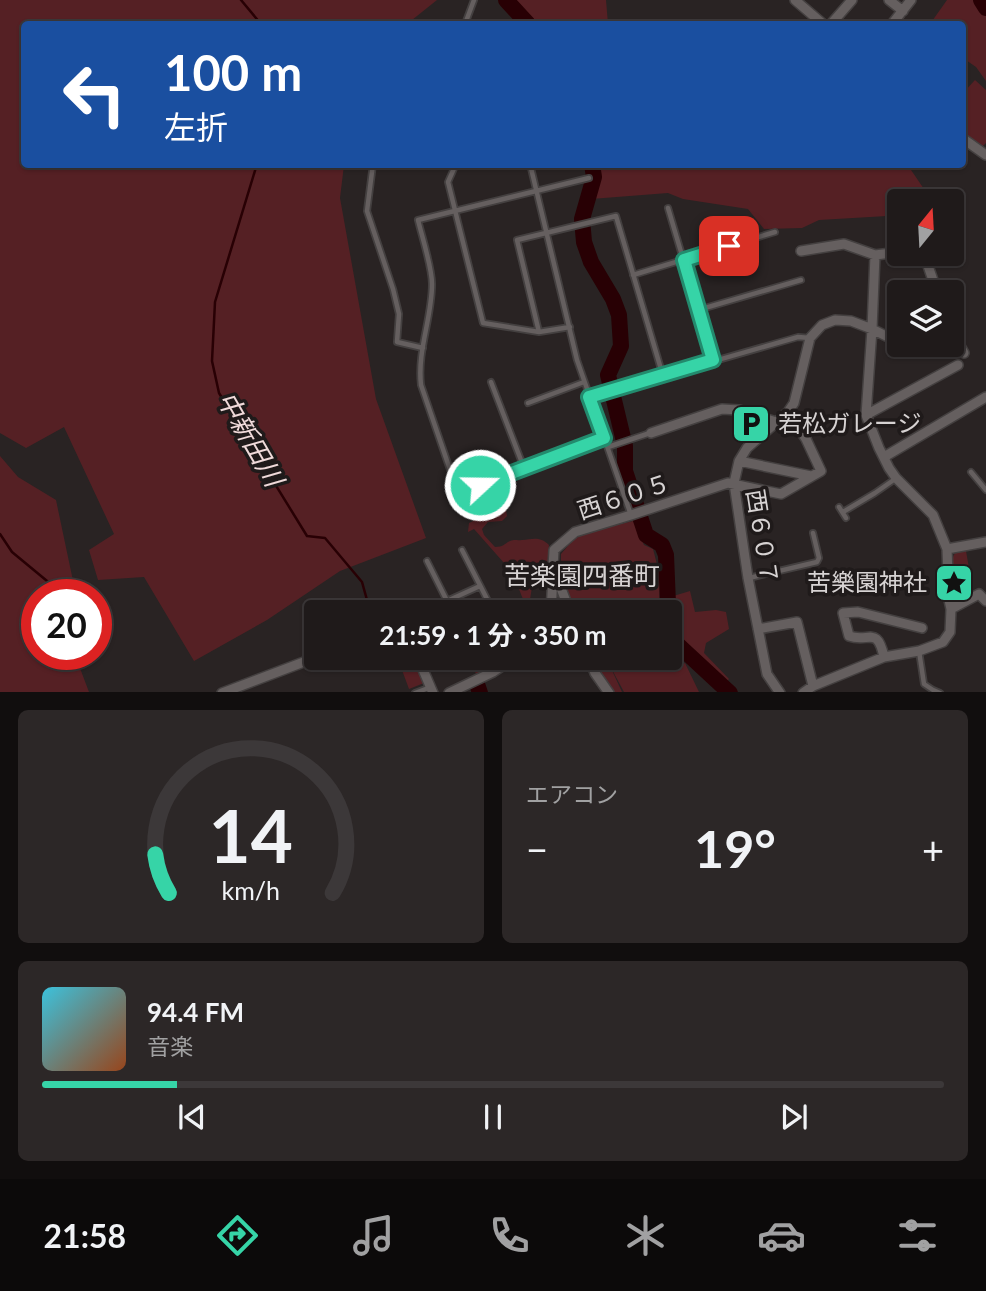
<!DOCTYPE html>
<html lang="ja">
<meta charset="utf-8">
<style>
:root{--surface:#1f1a1a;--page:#2c2727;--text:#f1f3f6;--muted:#a1a1a2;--line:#3c3839;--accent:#36d4a7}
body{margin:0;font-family:Lato,"Noto Sans JP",sans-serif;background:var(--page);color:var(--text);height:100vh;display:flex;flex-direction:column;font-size:26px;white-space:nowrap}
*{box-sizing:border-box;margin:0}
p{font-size:23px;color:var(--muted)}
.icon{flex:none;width:38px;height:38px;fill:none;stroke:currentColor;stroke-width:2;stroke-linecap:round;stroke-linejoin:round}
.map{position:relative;height:692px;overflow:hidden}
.sheet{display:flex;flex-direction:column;gap:18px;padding:18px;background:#110e0e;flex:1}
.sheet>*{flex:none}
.banner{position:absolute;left:21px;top:21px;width:945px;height:147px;border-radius:7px;box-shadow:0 2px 5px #0004,0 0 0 2px var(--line);background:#1a4fa0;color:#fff;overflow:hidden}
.needle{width:46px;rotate:18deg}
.tools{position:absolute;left:887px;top:189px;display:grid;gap:14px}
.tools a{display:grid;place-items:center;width:77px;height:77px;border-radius:7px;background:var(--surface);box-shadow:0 2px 5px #0004,0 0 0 2px var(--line);font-size:35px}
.speed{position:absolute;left:21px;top:579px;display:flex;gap:14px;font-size:35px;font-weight:700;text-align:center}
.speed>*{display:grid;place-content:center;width:91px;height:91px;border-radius:50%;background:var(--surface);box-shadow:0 2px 5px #0004,0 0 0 2px var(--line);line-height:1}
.speed .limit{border:10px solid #d22;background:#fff;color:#111}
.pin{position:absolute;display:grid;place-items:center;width:60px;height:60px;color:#fff;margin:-30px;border-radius:14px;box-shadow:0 4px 10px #0006}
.me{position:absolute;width:77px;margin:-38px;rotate:69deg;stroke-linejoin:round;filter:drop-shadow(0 0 5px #0008)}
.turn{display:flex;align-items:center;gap:24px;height:147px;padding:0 28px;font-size:32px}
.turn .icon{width:91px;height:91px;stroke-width:2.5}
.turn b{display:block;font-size:49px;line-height:60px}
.big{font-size:52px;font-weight:700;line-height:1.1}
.sheet .tile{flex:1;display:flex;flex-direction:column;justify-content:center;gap:10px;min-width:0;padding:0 24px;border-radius:10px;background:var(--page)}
.sheet .dial{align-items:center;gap:0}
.dial svg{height:182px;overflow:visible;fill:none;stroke:var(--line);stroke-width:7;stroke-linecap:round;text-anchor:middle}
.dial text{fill:var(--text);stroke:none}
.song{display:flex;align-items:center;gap:21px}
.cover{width:84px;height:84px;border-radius:10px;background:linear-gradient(135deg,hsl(190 70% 55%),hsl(20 70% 35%))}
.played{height:7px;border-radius:4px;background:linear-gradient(90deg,var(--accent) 15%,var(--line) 15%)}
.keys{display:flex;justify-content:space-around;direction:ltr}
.heat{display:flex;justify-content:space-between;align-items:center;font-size:38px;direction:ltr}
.sheet .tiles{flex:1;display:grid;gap:18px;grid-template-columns:1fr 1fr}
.tile:last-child{grid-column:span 2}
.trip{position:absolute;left:304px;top:600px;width:378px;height:70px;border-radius:7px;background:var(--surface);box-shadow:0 2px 5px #0004,0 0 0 2px var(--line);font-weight:700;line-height:70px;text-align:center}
.dock{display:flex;height:112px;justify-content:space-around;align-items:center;background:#0c0a0a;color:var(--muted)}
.dock .icon{width:49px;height:49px}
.dock .selected{color:var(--accent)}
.dock b{font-size:32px;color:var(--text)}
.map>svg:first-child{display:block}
</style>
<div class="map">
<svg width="986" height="693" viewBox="0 0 986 693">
<rect width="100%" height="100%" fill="#292323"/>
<path fill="#552024" d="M0,0H437L407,24H24V164L344,165L340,198L376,399L426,538L340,571L267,620L194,661L144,577L98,580L89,550L114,534L64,427L26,448L0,433Z
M516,0H606L608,24H526Z
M947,0H986V81L976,67L963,58L962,24H930Z
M975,80L986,90V143L982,147L963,131L962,94Z
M910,164L909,167L926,192L929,201H900L899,217L887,216L819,220L802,228L764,229L748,209L683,199L668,193L591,199L594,165Z
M0,456L18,477L56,500L76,595H37V654L75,655L89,692H0Z
M494,493L505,503L507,516L502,521L488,522L482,529L484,535L495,547C503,547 504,544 510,541C516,539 516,541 522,540C533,539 540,536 549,545L547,567L544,584L532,587L528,612L517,584L520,581L474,529L468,532L469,523L481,517L488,511L490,495Z
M633,521L644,545L653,549L660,576L659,612H574L561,581V554L577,535Z
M964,550L966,551L969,568L955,575H953V557L955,553Z
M690,591L695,612L716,610L726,612L729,629L706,643L704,653L729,679L725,683L682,645L671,629L670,597Z
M670,649L679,666L685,663L699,692H624L609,664L622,692H613L596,668L592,658H670Z
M361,658H414L424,683L409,689L399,662L366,670Z
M470,658H504L505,661L476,674Z"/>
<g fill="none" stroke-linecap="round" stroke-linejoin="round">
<path stroke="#280004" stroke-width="2.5" d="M241,0L261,24
M257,164L215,302L212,361L219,393L307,536L325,538L362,582L367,600
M0,534L12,552L64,595
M372,603L388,612"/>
<path stroke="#280004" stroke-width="16" d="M506,0L528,24
M981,0L986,8
M592,164L594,177L582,219L584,242L591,262L613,299L619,315L621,346L608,375L625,446V471L646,535L662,545L666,555L668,604L666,612
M670,633L676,643L730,693
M477,684L480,693"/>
<defs>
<path id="lane" d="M465,24L474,0
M373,164L367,211L393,289L399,314L397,342L423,348
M456,164L448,182L483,323L539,332L570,327
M530,164L577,360L631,515
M589,178L418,220C422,237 432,267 432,284C432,318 417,351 421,385L458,493L604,438
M668,208L713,360
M633,275L775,232
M698,310L801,280
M539,332L517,240L616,216L663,376
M491,382L524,468
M589,397L798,337L810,338
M528,403L584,382
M608,447L650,433
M971,472L986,490
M839,507L846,518
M843,512L875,493L895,479
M462,550L487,599L492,612
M427,561L447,601L480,586
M749,578L817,562L819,558L813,533
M919,651L924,684L933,690L940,693
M415,693L431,687"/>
<path id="street" d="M795,0L823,24
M889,0L903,11
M831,24L852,0
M892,24L911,0
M962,138L986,155
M801,251L844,244L875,255
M900,252L875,255L872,329L900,343
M924,254L937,292
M952,332L964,353
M866,415L958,365
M651,433L722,409L739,410L776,422
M884,457L986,397
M739,461L811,476
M947,549L986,542
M951,609L979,594L986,601
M551,612L553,576
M570,612L553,567L554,550L575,532L631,515L728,483L781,494L821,471L806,439L788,412
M758,629L797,622L813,686
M884,657C877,625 869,643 849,636L843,613L858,612L922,628
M418,658L433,693
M589,658L595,673L609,693
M222,693L317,657
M449,693L493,672L514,658
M780,693L767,674L748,578L734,483L739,461L747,448L788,412L794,403L810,338L822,325L835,320L851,321L872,329L866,415L879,448L889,468L896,478L933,515L947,549L949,600L951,609L950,632L943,642L919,651L884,657L813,686L803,693"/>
</defs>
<use href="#lane" stroke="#444040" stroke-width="8"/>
<use href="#street" stroke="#444040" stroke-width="12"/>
<use href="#lane" stroke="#655f5f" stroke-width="4.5"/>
<use href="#street" stroke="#655f5f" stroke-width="9"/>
</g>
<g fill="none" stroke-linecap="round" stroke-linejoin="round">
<defs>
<path id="route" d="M480,485L604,438L589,397L713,360L684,260L729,246"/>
</defs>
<use href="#route" stroke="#238a6d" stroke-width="18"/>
<use href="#route" stroke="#36d4a7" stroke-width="12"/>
</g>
<defs>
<symbol id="parking-square" viewBox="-11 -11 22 22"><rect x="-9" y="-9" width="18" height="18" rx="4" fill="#36d4a7" stroke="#1f1a1a"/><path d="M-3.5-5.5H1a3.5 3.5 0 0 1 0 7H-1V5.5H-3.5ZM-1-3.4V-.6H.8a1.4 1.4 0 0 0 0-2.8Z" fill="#111"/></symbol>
<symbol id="sight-square" viewBox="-11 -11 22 22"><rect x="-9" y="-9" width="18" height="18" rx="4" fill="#36d4a7" stroke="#1f1a1a"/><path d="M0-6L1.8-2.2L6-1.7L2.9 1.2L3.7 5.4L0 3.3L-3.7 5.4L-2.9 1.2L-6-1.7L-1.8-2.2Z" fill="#111"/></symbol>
</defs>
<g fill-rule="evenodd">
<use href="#parking-square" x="729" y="402" width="44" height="44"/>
<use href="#sight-square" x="932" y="561" width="44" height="44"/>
</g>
<g text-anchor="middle" stroke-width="7" stroke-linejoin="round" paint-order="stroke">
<g font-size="24" fill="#d7d3d3" stroke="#1f1a1a" text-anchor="start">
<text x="778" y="432">若松ガレージ</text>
<text x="927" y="591" text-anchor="end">苦樂園神社</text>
</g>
<g font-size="24" fill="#d7d3d3" stroke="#1f1a1a">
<text transform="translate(624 497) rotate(-18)" y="8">西６０５</text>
<text transform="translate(762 537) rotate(81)" y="8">西６０７</text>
</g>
<g font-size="26" font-style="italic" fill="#f0dada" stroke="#1f1a1a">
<text transform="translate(250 439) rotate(60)" y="9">中新田川</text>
</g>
<g font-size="26" fill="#d7d3d3" stroke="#1f1a1a">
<text x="582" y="585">苦楽園四番町</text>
</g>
</g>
</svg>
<div class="tools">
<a><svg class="needle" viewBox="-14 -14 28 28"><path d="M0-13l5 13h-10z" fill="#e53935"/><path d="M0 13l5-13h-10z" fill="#a1a1a2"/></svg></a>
<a><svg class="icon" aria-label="layers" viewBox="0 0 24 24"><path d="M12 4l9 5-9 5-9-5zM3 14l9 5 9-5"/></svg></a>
</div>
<div class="speed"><div class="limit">20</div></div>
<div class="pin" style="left:729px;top:246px;background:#d93025"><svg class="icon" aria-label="arrive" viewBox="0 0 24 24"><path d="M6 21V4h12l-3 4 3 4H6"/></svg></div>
<svg class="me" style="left:480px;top:485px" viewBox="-20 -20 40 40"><circle r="17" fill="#36d4a7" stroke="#fff" stroke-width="3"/><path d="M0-11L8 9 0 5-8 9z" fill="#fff"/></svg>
<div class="trip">21:59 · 1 分 · 350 m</div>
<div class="banner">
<div class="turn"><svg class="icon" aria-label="left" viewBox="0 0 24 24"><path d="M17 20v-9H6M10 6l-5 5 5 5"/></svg><div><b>100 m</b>左折</div></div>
</div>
</div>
<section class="sheet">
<div class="tiles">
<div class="tile dial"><svg viewBox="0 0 100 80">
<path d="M14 69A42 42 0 1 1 86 69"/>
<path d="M14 69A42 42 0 0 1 8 52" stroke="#36d4a7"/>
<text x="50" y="56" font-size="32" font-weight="700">14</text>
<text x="50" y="72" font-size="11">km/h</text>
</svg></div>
<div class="tile"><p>エアコン</p>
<div class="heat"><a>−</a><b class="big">19°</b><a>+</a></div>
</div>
<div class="tile">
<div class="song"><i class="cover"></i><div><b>94.4 FM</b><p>音楽</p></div></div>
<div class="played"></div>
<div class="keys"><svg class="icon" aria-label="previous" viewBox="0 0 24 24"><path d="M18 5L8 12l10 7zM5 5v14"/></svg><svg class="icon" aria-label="pause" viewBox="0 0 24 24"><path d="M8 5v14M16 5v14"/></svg><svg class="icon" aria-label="next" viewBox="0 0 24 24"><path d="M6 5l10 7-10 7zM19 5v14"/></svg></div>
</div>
</div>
</section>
<nav class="dock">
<b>21:58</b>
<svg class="icon selected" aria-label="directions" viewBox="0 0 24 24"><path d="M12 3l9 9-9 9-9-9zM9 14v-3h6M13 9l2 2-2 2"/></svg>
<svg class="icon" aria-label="music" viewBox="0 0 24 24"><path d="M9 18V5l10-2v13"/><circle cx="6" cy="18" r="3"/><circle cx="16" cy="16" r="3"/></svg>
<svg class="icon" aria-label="phone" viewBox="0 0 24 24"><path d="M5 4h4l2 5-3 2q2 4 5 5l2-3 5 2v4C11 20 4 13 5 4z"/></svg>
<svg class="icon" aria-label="climate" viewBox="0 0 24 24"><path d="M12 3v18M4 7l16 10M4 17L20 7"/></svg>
<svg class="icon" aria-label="car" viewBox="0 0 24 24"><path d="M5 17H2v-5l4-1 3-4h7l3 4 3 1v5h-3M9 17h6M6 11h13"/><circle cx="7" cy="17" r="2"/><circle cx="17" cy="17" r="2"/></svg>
<svg class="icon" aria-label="filters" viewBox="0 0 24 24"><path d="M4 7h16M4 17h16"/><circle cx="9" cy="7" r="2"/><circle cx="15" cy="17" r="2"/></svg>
</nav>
